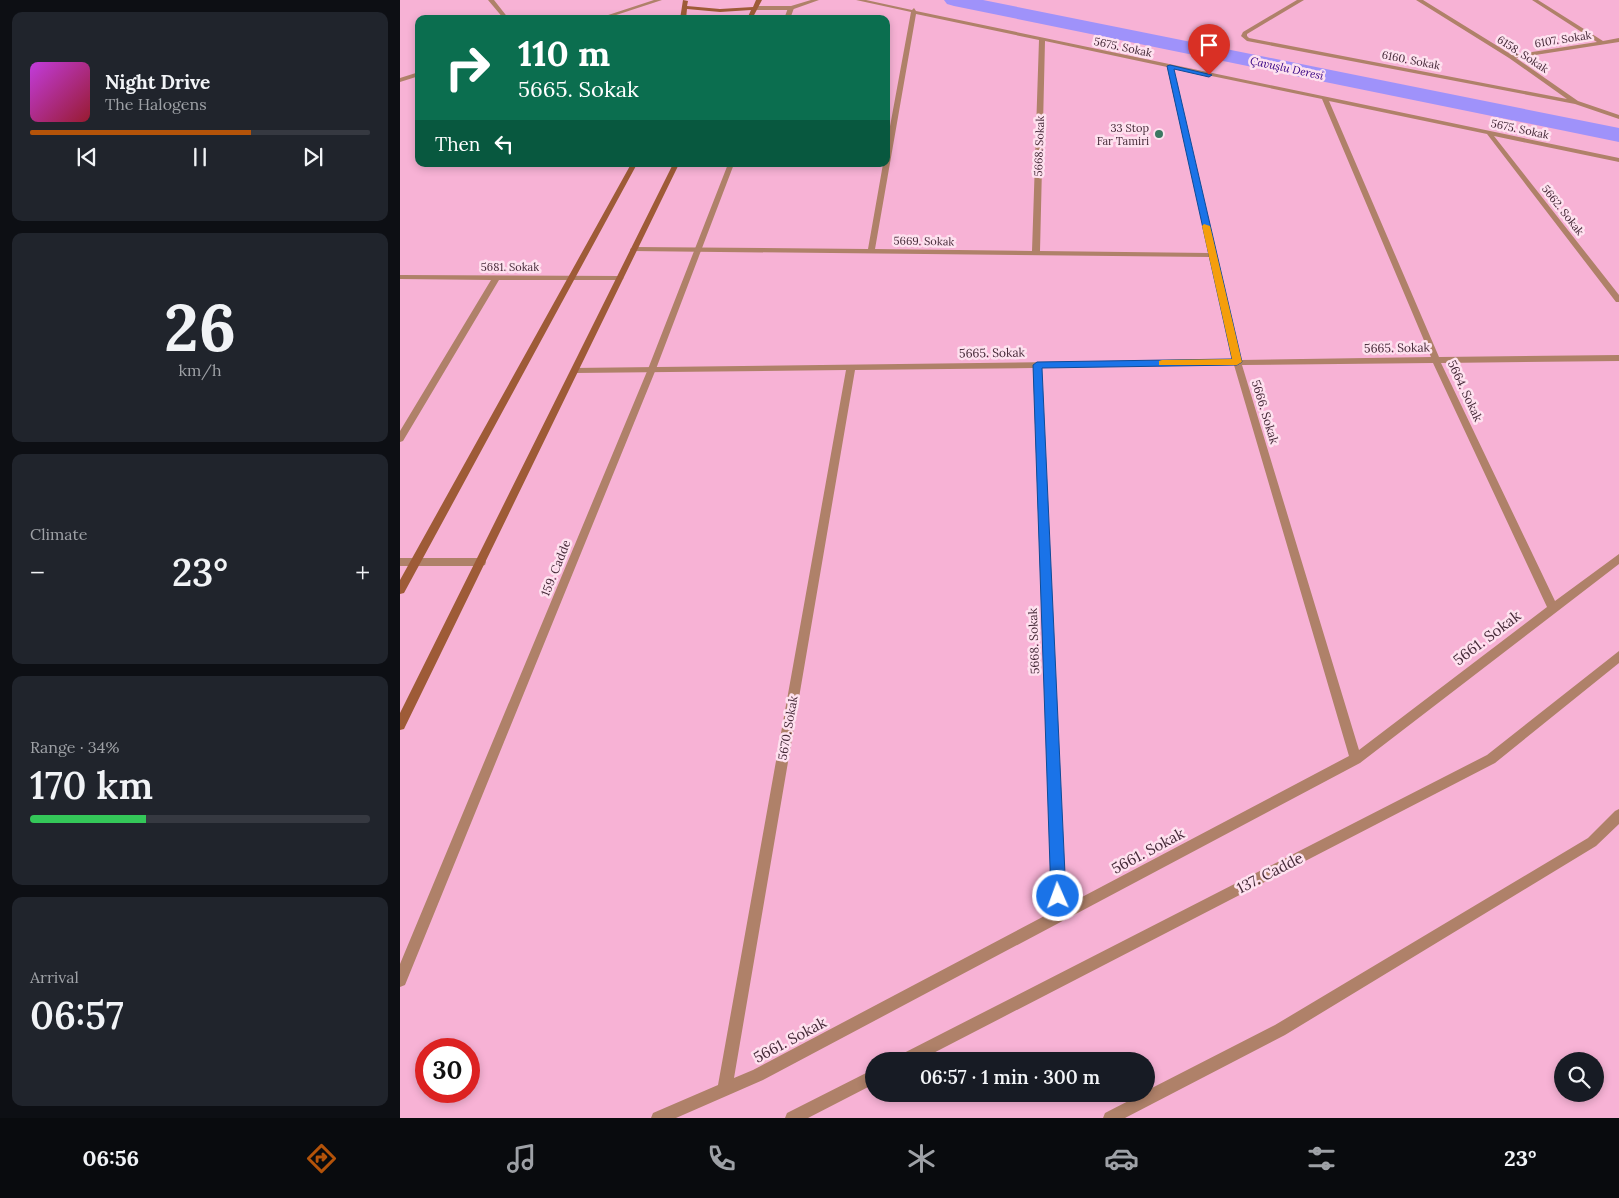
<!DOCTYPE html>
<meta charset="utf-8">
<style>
:root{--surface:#171b24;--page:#20242c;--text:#f1f3f6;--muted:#9ea1a6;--line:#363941;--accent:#b45309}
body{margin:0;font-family:Lora,serif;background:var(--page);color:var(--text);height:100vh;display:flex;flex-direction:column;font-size:19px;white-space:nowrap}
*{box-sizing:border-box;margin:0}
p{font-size:16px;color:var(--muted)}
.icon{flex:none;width:28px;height:28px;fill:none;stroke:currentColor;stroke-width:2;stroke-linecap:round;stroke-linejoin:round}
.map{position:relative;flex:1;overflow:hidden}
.drawer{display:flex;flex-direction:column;gap:12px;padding:12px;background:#0d0f14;width:400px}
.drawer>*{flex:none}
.banner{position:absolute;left:15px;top:15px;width:475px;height:152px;border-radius:10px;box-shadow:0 2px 8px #0003;background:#0b6e4f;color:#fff;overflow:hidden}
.controls{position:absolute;left:1154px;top:1052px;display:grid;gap:10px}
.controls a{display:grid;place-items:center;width:50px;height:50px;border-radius:50%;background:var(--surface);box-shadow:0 2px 8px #0003;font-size:25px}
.speed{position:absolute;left:15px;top:1038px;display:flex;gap:10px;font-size:25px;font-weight:700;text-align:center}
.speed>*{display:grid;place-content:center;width:65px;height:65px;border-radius:50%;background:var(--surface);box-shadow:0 2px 8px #0003;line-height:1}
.speed .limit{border:8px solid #d22;background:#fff;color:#111}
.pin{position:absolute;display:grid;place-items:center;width:42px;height:42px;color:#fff;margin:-51px -21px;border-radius:50% 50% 50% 0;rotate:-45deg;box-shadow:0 0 5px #0007}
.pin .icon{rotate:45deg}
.me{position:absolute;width:55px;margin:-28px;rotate:358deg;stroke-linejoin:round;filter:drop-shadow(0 0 4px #0008)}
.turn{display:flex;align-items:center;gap:18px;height:105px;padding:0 20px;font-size:22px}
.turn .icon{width:65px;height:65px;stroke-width:2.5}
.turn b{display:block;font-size:35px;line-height:42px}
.then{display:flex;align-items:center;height:48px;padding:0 20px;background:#0003;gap:10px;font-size:19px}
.big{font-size:38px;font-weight:600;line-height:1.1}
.drawer .tile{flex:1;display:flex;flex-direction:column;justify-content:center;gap:8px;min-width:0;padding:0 18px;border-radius:10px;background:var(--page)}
.drawer .dial{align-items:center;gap:0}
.dial b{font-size:65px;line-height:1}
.song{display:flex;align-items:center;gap:15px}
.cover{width:60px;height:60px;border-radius:8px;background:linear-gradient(135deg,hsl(290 70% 55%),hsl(350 70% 35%))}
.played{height:5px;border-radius:2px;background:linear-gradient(90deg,var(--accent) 65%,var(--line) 65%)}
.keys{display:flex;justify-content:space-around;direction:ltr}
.heat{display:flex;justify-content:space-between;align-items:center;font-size:28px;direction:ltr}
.charge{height:8px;border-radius:4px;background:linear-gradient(90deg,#34c759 34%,var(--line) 0)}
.trip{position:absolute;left:465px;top:1052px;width:290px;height:50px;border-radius:25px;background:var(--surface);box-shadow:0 2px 8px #0003;font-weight:600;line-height:50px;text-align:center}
.menu{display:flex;height:80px;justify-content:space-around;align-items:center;background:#090b0e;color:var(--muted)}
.menu .icon{width:35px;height:35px}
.menu .on{color:var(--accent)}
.menu b{font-size:22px;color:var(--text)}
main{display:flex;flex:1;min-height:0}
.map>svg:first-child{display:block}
</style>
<main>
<section class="drawer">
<div class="tile">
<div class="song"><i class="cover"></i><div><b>Night Drive</b><p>The Halogens</p></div></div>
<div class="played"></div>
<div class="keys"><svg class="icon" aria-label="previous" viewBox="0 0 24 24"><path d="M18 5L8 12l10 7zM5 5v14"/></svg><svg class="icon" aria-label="pause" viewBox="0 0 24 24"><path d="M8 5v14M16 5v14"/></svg><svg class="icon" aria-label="next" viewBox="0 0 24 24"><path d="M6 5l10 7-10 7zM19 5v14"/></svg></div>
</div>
<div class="tile dial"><b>26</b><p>km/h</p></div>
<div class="tile"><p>Climate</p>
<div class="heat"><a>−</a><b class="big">23°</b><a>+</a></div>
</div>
<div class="tile"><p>Range · 34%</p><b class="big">170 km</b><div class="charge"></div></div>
<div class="tile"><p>Arrival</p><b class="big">06:57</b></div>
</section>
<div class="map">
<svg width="1219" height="1118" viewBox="0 0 1219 1118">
<rect width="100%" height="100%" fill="#f7b2d5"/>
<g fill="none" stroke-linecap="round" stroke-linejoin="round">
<path fill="#9f92fa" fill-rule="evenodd" d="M544,0H583L1219,128V142L554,6L547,4Z"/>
<path fill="#af8169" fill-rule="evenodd" d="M391,6L394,8L390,19H384L388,8Z
M328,164H334L256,369L5,985L0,987V964L248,369Z"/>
<path fill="#af8169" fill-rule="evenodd" d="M88,0H94L109,19H104Z
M254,0H262L204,19H196Z
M411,0H419L391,10H355L352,8L355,6H391Z
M456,0H466L512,10L514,8L516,11L1219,158V162L1094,136L1219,295V302H1216L1087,134L929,101L1039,357L1219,355V361L1041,363L1155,601L1219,554V564L960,763L363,1080L276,1118H251L253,1113L318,1085L446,370L175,373L172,372V368L832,360L810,257L231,251L230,249L234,247L468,249L483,164H486V148L511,12ZM516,14L639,40L632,251L475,249ZM645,41L767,67L809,253L640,251ZM773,68L922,99L1031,357L841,360ZM1033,363L1147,607L959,750L842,365ZM834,365L949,756L665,906L641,367ZM633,368L652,912L353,1070L334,1078L455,370Z
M897,0H904L847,34V36L849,38L1167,99L1109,58L1016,0H1023L1112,55L1197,42L1132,0H1138L1203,41L1219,38V42L1116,58L1178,101L1219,115V119L1175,104L847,41L841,36L843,32Z
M19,72V76L0,82V78Z
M0,275L220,276L224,278L220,280H99L3,441L0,442V431L91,280L0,279Z
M0,558H81L85,559L86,562L85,565L81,566H0Z"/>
<path fill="#af8169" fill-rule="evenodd" d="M1219,651V663L1095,763L518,1061H496L498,1056L1087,755Z
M1219,809V824L1196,846L885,1035L725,1118H703L705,1113L742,1094H746V1091L875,1025L1188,838L1215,811Z
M474,1069V1084L408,1118H385L387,1113Z"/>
<path fill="#9e5b37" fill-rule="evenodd" d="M283,0L288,1L287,6L320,9L353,7L356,0H362L352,19H347L351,10L320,12L287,9L286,19H280Z
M231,164H237L4,593L0,594V580Z
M273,164H279L4,729L0,730V713Z"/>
</g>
<path fill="#1a73e8" stroke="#114b97" d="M770,65L812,75L809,77L774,69L842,362L837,365L642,368L666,896L663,902L658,904L653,902L651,896L633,365L637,362L832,359L767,66Z"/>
<path fill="#f59e0b" d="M804,224L810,226L842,362L837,365H759V361L762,360L832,359L802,226Z"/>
<circle fill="#3c7862" stroke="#fee1ef" stroke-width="2" cx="759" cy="134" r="5"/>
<g text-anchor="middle" stroke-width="5" stroke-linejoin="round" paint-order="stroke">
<g font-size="11" fill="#442937" stroke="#fee1ef">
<text transform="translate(1163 39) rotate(-9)" y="4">6107. Sokak</text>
<text transform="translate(723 47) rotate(12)" y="4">5675. Sokak</text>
<text transform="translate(1123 54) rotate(33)" y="4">6158. Sokak</text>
<text transform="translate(1011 60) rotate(11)" y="4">6160. Sokak</text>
<text transform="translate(1120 129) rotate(12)" y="4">5675. Sokak</text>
<text transform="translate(639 146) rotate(-88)" y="4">5668. Sokak</text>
<text transform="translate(1163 210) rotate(52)" y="4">5662. Sokak</text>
<text transform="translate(524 241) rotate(1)" y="4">5669. Sokak</text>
<text x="110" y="271">5681. Sokak</text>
</g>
<g font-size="11" font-style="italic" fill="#340083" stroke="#fee1ef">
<text transform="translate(887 68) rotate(12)" y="4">Çavuşlu Deresi</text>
</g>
<g font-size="11" fill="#442937" stroke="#fee1ef" text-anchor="end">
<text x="749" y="132">33 Stop<tspan x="749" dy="13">Far Tamiri</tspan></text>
</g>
<g font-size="12" fill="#442937" stroke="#fee1ef">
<text transform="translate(997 348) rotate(-1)" y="4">5665. Sokak</text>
<text transform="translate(592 353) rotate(-1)" y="4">5665. Sokak</text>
<text transform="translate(1065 391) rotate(65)" y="4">5664. Sokak</text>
<text transform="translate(865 412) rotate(73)" y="4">5666. Sokak</text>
<text transform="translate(156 568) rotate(-68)" y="4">159. Cadde</text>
<text transform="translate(634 641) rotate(-92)" y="4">5668. Sokak</text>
<text transform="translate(388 728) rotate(-80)" y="4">5670. Sokak</text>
</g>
<g font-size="15" fill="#442937" stroke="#fee1ef">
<text transform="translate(1087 638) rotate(-37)" y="5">5661. Sokak</text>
<text transform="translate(748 851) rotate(-28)" y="5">5661. Sokak</text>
<text transform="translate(870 873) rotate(-27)" y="5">137. Cadde</text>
<text transform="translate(390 1040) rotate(-28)" y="5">5661. Sokak</text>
</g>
</g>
</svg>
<div class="controls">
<a><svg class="icon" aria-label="search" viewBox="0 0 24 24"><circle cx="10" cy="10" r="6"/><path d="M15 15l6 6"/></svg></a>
</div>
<div class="speed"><div class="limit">30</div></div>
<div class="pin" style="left:809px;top:75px;background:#d93025"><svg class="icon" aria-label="arrive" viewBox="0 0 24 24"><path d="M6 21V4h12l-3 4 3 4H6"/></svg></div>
<svg class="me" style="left:658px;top:896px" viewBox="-20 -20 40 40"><circle r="17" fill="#1a73e8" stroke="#fff" stroke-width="3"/><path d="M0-11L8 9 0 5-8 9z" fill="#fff"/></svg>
<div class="trip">06:57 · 1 min · 300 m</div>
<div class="banner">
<div class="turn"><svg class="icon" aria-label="right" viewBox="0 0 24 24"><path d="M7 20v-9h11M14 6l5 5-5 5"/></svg><div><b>110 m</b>5665. Sokak</div></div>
<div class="then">Then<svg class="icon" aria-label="left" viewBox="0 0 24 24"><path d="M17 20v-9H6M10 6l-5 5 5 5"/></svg></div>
</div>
</div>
</main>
<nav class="menu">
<b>06:56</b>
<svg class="icon on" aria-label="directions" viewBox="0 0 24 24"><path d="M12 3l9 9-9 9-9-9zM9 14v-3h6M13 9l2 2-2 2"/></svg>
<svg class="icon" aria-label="music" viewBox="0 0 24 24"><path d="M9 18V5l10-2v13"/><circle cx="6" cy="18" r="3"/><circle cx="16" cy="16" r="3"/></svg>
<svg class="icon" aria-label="phone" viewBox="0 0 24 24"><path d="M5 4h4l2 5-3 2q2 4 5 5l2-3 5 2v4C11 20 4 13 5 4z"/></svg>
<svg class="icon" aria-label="climate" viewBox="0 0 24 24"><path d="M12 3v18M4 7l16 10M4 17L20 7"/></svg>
<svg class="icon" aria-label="car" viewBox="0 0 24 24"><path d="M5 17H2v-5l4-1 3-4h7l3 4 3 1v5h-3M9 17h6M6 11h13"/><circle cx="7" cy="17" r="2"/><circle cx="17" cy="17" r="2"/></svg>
<svg class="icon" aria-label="filters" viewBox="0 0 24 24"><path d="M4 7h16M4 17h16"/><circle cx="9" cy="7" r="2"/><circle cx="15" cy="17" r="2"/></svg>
<b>23°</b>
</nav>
